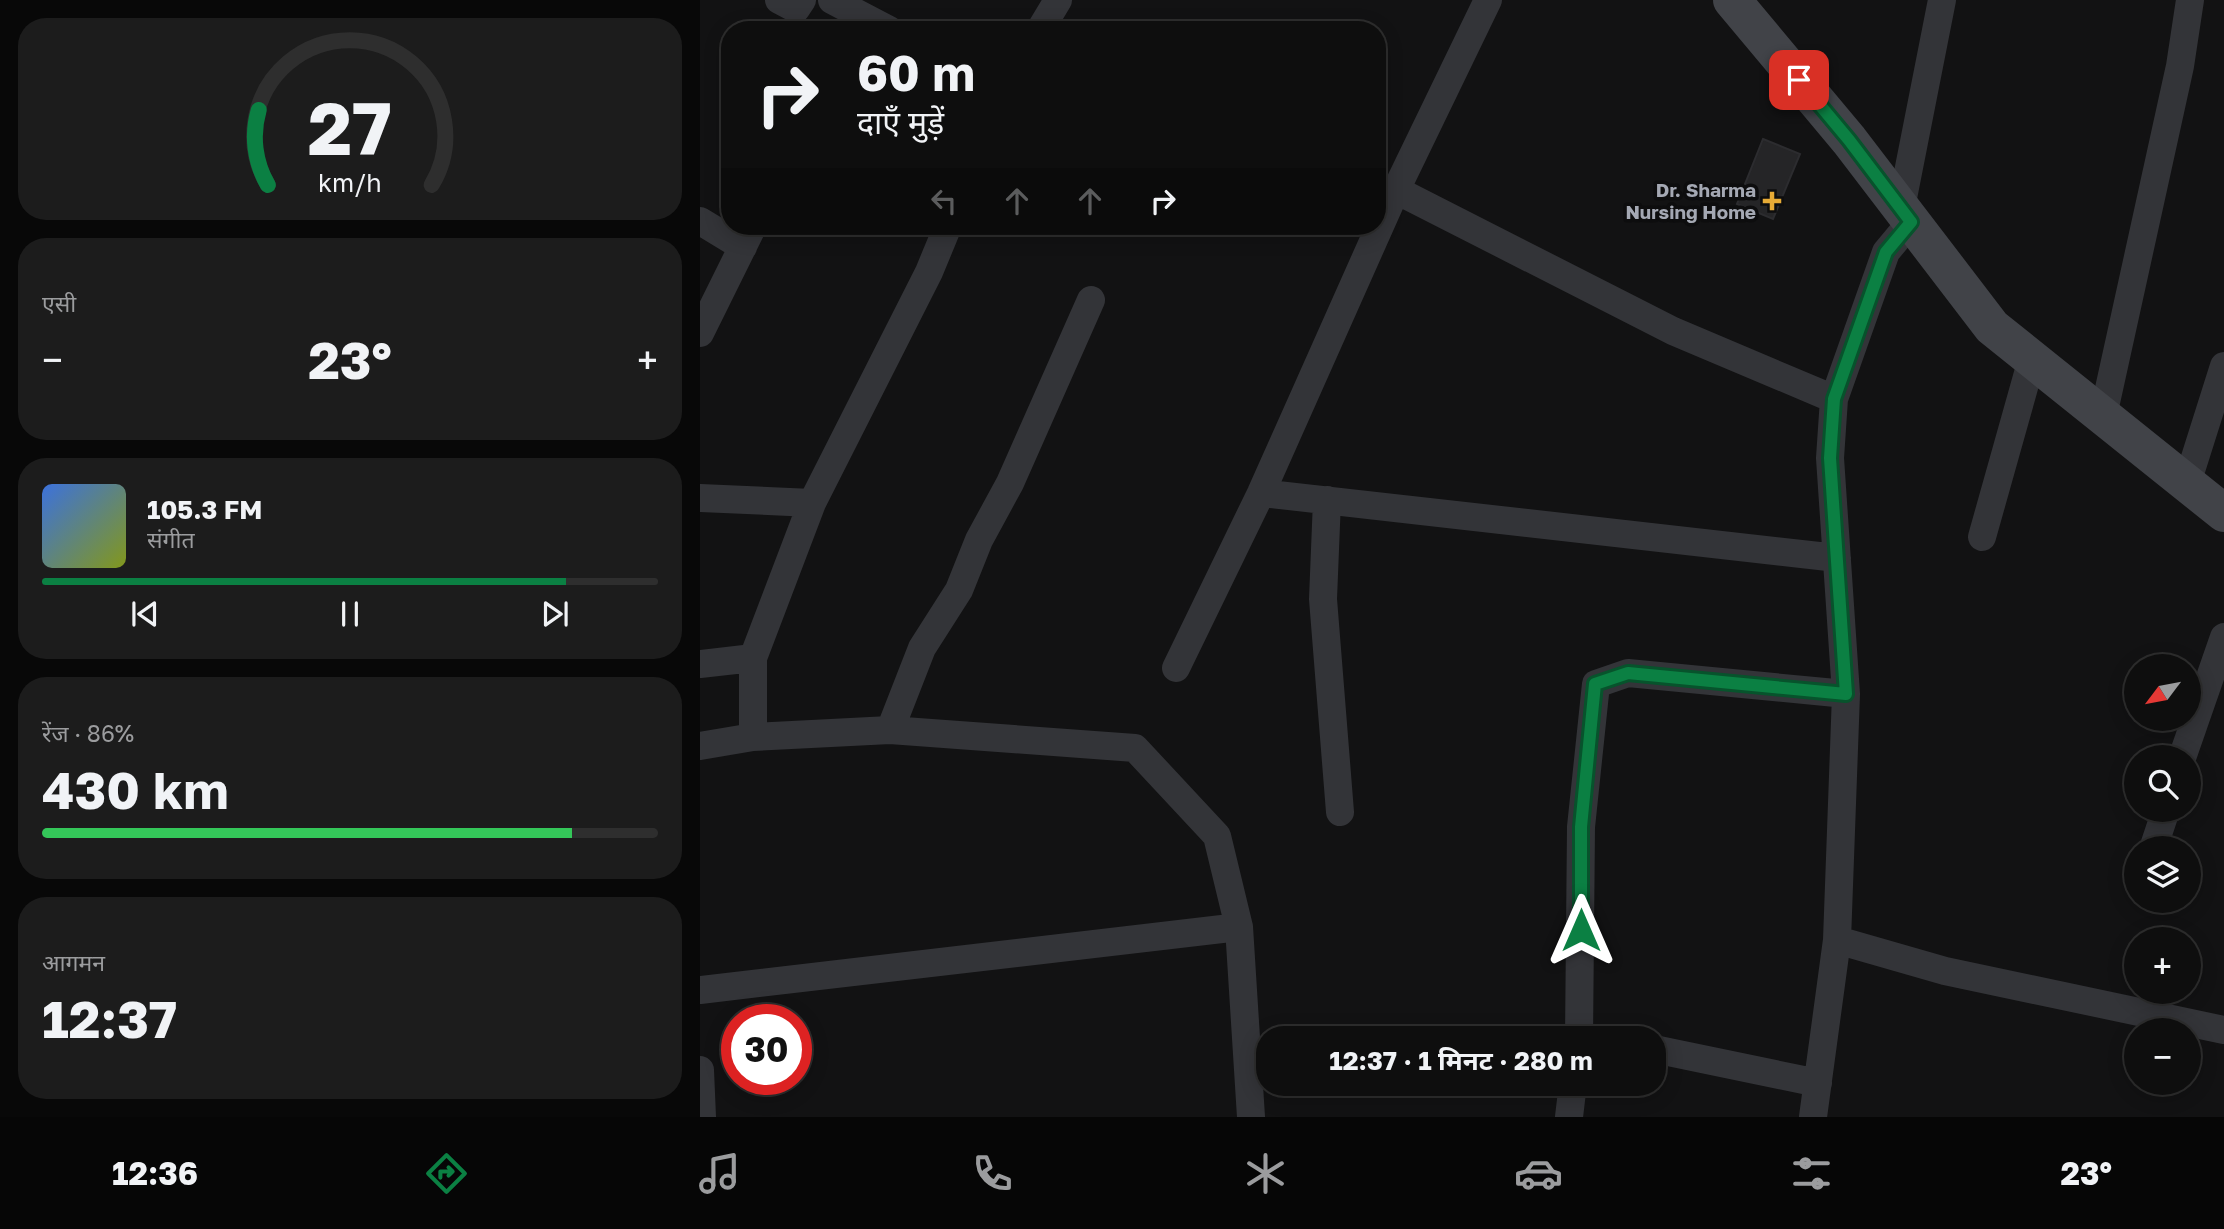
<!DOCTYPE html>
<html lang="hi">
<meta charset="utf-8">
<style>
:root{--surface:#0e0e0e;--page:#1c1c1c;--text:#f1f3f6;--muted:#9b9c9e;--line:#2e2e2e;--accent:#0b8043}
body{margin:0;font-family:"Golos Text","Noto Sans Devanagari",sans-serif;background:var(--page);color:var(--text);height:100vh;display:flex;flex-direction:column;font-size:26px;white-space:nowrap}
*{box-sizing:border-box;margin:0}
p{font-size:23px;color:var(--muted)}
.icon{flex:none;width:38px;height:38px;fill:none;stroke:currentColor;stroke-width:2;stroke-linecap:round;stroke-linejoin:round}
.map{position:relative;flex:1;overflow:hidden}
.details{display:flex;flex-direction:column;gap:18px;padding:18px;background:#080808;width:700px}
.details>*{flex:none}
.guide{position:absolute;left:21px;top:21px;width:665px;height:214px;border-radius:28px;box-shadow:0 4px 18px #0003,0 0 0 2px var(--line);background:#0e0e0e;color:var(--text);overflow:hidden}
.needle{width:46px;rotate:238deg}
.controls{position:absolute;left:1424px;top:654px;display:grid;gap:14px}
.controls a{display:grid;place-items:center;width:77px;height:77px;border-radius:50%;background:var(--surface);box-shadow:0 4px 18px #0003,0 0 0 2px var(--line);font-size:35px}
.speed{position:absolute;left:21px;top:1004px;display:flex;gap:14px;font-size:35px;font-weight:700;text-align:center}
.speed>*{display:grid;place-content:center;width:91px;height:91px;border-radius:50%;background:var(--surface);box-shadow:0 4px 18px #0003,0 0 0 2px var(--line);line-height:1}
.speed .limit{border:10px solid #d22;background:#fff;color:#111}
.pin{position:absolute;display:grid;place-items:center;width:60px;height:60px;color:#fff;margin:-30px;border-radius:14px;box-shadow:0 4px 10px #0006}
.me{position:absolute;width:77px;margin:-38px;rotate:0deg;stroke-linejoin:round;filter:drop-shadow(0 0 5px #0008)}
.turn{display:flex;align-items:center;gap:24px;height:147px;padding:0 21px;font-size:32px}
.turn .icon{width:91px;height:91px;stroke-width:2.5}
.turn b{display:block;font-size:49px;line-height:60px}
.lanes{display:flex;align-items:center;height:66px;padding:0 21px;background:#0003;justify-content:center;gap:35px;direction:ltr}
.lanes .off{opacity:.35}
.big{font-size:52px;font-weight:700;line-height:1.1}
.details .tile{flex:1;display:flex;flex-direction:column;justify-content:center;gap:10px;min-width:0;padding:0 24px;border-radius:28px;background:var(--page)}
.details .dial{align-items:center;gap:0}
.dial svg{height:182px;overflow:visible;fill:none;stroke:var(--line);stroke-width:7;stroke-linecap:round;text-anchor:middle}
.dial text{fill:var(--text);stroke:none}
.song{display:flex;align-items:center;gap:21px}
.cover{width:84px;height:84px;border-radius:10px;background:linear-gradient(135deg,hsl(220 70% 55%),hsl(70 70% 35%))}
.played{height:7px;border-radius:4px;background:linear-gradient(90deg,var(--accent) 85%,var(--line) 85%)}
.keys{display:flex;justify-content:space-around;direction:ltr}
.heat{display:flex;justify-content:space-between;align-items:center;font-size:38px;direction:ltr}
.charge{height:10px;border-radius:5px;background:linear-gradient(90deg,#34c759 86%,var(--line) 0)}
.trip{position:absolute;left:556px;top:1026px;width:410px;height:70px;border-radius:28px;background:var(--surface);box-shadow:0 4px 18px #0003,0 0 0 2px var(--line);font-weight:700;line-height:70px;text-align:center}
.tabs{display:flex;height:112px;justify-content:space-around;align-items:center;background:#060606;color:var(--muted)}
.tabs .icon{width:49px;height:49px}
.tabs .active{color:var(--accent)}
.tabs b{font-size:32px;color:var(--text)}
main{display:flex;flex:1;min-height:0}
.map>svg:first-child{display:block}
</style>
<main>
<section class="details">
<div class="tile dial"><svg viewBox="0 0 100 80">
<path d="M14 69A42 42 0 1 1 86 69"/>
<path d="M14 69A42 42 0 0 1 10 36" stroke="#0b8043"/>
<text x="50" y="56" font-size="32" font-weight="700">27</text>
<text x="50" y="72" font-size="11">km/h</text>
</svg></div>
<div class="tile"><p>एसी</p>
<div class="heat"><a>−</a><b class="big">23°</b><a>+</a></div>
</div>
<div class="tile">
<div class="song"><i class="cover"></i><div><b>105.3 FM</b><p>संगीत</p></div></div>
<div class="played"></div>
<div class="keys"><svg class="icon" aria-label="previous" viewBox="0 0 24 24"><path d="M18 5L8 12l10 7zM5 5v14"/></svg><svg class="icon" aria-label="pause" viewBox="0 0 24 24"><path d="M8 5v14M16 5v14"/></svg><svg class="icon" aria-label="next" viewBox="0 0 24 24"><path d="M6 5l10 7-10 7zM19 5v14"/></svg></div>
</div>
<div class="tile"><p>रेंज · 86%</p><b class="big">430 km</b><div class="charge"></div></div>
<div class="tile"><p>आगमन</p><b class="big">12:37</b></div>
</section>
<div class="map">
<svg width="1524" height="1117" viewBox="0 0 1524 1117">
<rect width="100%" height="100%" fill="#121213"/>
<path fill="#252527" stroke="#2c2c2f" stroke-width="2" d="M1063,139L1100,154L1073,219L1037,204Z"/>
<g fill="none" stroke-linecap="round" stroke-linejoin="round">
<path stroke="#333438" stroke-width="28" d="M79,0L96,9L102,0
M132,0L189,30
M340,30L358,0
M696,190L973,331L1134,399
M1201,208L1242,0
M0,221L43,247
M0,333L53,226
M1403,416L1480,66L1490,0
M1487,483L1524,366
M561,493L1137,558
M0,498L112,503
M627,500L623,599L640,812
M1282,537L1332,359
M0,664L53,658
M476,668L561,493L696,190L788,0
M190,730L222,648L259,590L279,540L310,483L391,300
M53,737V658L112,503L229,272L248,226
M0,746L53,737L190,730L435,748L517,836L539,927L551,1117
M1482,758L1524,637
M1453,849L1466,810
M1137,940L1245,971L1524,1030
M0,990L539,927
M879,1038L881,827L896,684L928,673L1146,694
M954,1049L1118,1083
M0,1070L2,1117
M869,1117L873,1083
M1113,1117L1137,940L1146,694L1130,458L1134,399L1186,252L1211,222"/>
<path stroke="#414348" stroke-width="38" d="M1032,0L1149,140L1292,327L1524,513"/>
</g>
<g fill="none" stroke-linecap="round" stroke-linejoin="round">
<defs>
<path id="route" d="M881,930V827L895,684L928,673L1146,694L1130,458L1134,399L1186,252L1211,222L1149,140L1099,80"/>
</defs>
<use href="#route" stroke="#07532c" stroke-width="18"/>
<use href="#route" stroke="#0b8043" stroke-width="12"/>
</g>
<path fill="#e7ab36" stroke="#0d0d0e" stroke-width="2.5" d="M1068.5 190.5h7v7h7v7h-7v7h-7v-7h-7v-7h7z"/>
<g text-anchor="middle" stroke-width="7" stroke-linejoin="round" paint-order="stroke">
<g font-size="19" font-weight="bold" fill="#a4a8b3" stroke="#0d0d0e" text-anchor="end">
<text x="1056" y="197">Dr. Sharma<tspan x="1056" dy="22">Nursing Home</tspan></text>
</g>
</g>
</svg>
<div class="controls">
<a><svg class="needle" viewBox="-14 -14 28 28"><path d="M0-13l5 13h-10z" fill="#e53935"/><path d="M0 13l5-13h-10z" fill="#9b9c9e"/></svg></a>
<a><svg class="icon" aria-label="search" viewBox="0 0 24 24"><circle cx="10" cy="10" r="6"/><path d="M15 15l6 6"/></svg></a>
<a><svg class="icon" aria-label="layers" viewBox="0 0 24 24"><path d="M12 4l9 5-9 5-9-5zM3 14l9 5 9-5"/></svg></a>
<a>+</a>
<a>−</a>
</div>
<div class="speed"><div class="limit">30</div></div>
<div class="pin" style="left:1099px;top:80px;background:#d93025"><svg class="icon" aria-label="arrive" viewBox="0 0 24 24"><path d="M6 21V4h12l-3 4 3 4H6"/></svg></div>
<svg class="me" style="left:881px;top:930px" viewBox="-20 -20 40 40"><path d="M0-17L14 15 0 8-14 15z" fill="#0b8043" stroke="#fff" stroke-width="4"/></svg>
<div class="trip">12:37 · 1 मिनट · 280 m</div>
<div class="guide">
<div class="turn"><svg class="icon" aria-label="right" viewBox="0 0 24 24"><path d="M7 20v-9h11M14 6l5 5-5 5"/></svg><div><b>60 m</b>दाएँ मुड़ें</div></div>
<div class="lanes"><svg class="icon off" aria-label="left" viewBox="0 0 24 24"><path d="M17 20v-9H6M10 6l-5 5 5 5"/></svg><svg class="icon off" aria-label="ahead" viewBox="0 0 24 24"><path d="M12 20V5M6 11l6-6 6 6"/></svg><svg class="icon off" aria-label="ahead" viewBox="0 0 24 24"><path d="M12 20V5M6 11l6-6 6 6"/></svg><svg class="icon" aria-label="right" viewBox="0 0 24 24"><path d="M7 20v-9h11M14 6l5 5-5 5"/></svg></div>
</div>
</div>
</main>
<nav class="tabs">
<b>12:36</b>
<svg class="icon active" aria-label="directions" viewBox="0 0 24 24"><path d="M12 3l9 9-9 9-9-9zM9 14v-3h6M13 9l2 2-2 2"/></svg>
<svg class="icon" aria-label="music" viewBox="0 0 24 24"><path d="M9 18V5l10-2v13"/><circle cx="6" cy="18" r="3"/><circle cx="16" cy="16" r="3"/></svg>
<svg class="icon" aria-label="phone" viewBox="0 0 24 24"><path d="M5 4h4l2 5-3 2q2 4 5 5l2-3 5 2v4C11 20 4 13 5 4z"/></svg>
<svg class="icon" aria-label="climate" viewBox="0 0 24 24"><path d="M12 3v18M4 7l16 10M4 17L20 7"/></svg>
<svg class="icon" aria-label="car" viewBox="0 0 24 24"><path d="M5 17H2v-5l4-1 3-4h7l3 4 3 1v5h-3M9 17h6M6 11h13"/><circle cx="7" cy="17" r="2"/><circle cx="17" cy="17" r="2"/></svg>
<svg class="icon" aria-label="filters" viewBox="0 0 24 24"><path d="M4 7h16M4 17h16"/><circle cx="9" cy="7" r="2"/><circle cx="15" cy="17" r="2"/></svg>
<b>23°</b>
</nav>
